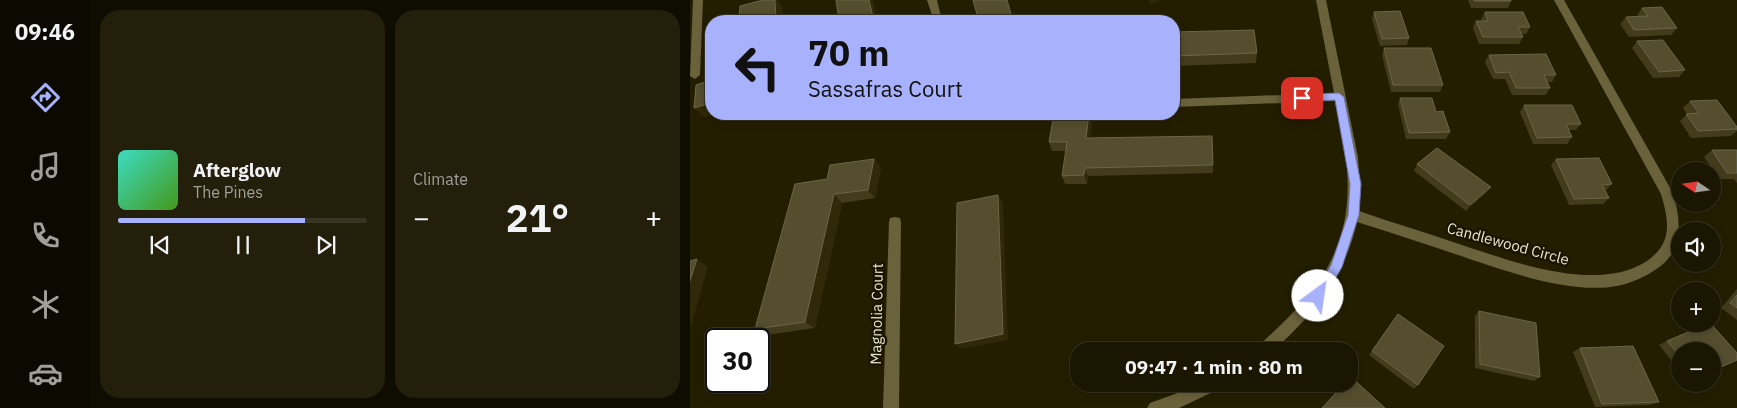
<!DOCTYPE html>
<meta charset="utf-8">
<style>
:root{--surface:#1b1601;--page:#241f0b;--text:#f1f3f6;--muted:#a09f99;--line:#393523;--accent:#a7b1fc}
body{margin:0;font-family:"IBM Plex Sans",sans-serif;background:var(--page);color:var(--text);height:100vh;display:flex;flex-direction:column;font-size:19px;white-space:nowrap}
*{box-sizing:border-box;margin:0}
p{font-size:16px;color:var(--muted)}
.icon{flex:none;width:28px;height:28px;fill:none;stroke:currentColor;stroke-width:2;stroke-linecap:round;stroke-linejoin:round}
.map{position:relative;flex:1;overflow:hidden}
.side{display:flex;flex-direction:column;gap:10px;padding:10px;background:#0f0c01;width:600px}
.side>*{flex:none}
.guide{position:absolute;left:15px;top:15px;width:475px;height:105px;border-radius:20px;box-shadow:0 2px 8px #0003,0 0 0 1px var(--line);background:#a7b1fc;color:#111;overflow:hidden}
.needle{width:32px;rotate:283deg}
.controls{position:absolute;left:981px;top:162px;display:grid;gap:10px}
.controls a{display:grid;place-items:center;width:50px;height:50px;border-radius:50%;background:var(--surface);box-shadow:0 2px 8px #0003,0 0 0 1px var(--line);font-size:25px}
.speed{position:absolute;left:15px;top:328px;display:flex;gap:10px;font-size:25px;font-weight:700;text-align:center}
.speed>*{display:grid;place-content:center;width:65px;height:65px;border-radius:50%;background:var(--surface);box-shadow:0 2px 8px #0003,0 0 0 1px var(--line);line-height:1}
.speed .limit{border:2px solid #111;border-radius:8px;background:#fff;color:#111}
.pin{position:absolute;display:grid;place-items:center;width:42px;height:42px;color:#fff;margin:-21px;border-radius:10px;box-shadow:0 2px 8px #0006}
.me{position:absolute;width:55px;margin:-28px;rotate:31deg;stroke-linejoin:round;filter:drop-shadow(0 0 4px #0008)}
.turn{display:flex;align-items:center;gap:18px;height:105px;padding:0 20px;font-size:22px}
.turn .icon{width:65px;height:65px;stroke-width:2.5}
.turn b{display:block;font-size:35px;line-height:42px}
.big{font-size:38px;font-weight:700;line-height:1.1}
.side .widget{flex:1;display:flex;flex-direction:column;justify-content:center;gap:8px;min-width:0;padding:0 18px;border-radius:20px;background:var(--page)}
.song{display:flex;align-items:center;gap:15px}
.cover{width:60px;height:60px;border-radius:8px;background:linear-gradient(135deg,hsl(170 70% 55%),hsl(100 70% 35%))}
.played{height:5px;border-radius:2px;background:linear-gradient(90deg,var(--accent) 75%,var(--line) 75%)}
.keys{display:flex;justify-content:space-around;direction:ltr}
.heat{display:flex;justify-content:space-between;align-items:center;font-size:28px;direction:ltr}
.side .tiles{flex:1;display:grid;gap:10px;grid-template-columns:repeat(2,1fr)}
.trip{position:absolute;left:380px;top:342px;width:288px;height:50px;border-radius:20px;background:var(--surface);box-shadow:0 2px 8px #0003,0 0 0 1px var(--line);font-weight:700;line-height:50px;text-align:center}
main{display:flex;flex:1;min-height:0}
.dock{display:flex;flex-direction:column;width:90px;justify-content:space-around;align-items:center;background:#0b0900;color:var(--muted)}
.dock .icon{width:35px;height:35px}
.dock .current{color:var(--accent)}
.dock b{font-size:22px;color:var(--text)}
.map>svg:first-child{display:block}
</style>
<main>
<nav class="dock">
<b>09:46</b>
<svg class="icon current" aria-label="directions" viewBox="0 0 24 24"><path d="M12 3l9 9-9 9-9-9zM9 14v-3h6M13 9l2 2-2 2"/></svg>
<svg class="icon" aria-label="music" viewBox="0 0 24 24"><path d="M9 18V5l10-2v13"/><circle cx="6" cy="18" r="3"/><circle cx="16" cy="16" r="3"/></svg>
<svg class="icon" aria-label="phone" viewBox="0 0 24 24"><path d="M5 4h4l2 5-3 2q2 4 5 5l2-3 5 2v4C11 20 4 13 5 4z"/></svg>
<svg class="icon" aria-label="climate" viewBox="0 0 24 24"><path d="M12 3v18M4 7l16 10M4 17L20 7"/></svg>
<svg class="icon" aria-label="car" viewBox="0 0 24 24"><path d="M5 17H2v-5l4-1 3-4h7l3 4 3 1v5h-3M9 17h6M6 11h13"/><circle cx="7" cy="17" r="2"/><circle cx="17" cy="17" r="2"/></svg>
</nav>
<section class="side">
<div class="tiles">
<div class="widget">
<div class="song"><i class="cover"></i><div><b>Afterglow</b><p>The Pines</p></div></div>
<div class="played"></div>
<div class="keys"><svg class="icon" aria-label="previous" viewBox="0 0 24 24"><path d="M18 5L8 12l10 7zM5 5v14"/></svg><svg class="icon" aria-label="pause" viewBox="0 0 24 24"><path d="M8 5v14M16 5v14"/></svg><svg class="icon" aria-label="next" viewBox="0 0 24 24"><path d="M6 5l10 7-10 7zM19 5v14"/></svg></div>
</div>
<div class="widget"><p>Climate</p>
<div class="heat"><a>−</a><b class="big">21°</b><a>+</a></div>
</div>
</div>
</section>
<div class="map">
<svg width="1047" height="408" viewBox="0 0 1047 408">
<rect width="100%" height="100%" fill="#241e01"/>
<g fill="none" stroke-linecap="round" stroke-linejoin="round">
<path fill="#6a623b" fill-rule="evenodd" d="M3,0H13L10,75L5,79L0,76Z
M237,0H247L252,21H244Z
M626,0H636L668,157L670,188L669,211C700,222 731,231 763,242C816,259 905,295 957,261C983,243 979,221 971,194L864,0H874L983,193C991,220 994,250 968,268C955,277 942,283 927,286C879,295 810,269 765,254C732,243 700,232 667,222C655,276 624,314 583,351H566L568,346C630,291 666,246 656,158C654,139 649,120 645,101L484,107V99L644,93Z
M205,217L210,218L211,222L209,408H193L199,222L200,218Z
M509,384H532L529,389L489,408H457L460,403L496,390Z"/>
</g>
<path fill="#423c1c" d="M778,0H821V1L818,8H781Z
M952,8L987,28L981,35L939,37L930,24L936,17L948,16L947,15Z
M684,12L719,38L717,45L690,46L682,19Z
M795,12L840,27L836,34H831L833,37L829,44H789L783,28L786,21H792L791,19Z
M484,32L567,53L566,63L484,66Z
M947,41L995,70L989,77L963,78L942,48Z
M694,48L753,85L750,92H701L692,55Z
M799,55L866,75L862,82H857L860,88L856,95H822L815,79H803L795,62Z
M710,98L746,112L760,132L756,139H716L708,104Z
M1000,101L1047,127V131L1041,136L1001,138L990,121L997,114L993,108Z
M834,105L891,124L886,130H879L882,137L877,144H843L830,112Z
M364,114H403L400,138L522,136L523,173L398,176L397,184H375L372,176L376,151H362L359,142Z
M1022,150H1047V183L1044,179H1029L1014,157Z
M184,159L191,168L185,198L152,203L125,328L76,335L65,329L137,179Z
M866,159L922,184L916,190H915L919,198L913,204L879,205L861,165Z
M727,164L796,193L776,211L724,171Z
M1047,289V320L1031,308Z
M789,311L850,377L844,381L785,368V316Z
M708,314L728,385L724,389L679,355Z
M977,341L990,351V371L969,345Z
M890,348L969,402L960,405L905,407L883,352Z"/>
<path fill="#2f2809" d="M85,0H87L92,7L93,21H86Z
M179,0H183L188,21H184Z
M459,0H472L460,4Z
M21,103V114H25L14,117L4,108Z
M399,114H403L399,147L396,138Z
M184,159L191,168L185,198L178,190Z
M395,168L398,176L397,184L394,175Z
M801,187L796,193L776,211L780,205Z
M144,194L152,203L125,328L115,322Z
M308,195L313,203L318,340L271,349L265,344Z
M7,259L18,267L0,330V281Z"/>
<path fill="#544e2f" stroke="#6b6549" d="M73,0H85L86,21H49L50,6Z
M146,0H179L184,21H149Z
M283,0H317L323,21H275L288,18Z
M784,0H821V1H784Z
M972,7L987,28L944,30L936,17L958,16L952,8Z
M710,11L719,38L692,39L684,12Z
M795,12H833L840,27H828L833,37H793L786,21H798Z
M564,30L567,53L484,56V32Z
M973,40L995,70L969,72L947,41Z
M694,48H741L753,85H703Z
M856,54L866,75H854L860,88H826L819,72L806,73L799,55Z
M21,80V103L4,108L6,85Z
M710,98H742L746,112L753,111L760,132L719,133Z
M1027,100L1047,127V129L1008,131L996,114L1009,113L1000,101Z
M834,105H882L891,124H876L882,137L847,138Z
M364,114H399L396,138L522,136L523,165L395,168L394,175L372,176L377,142H359Z
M747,148L801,187L780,205L727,164Z
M1022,150H1047V173H1037Z
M909,158L922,184L912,185L919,198L884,199L866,159Z
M184,159L178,190L144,194L115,322L65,329L105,184L137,179L140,165Z
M308,195L313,334L265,344L267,203Z
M7,259L0,281V261Z
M1047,295V308L1040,303Z
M789,311L846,323L850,377L790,364Z
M708,314L754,346L728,385L682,351Z
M1017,324H1021L1047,353V360L1022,371V351H990V356L977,341Z
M943,346L969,402L912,404L890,348Z
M660,376L695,408H632L654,384H659V378Z"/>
<path fill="#a7b1fc" stroke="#6d73a4" d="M649,93L654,97L671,184L669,215L652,267L633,300L628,302L624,300L622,296L641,265L658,215L660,184L645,100L612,102L607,98L612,94Z"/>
<g text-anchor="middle" stroke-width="5" stroke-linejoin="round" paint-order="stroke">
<g font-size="15" fill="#e8e4d3" stroke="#1b1500">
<text transform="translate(818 244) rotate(15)" y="5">Candlewood Circle</text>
<text transform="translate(187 314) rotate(-89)" y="5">Magnolia Court</text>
</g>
</g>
</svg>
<div class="controls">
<a><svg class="needle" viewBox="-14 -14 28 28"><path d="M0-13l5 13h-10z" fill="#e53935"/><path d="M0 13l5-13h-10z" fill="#a09f99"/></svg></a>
<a><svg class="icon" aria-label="sound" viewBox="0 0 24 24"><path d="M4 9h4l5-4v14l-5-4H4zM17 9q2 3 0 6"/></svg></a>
<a>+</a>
<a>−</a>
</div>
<div class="speed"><div class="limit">30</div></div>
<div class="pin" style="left:612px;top:98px;background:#d93025"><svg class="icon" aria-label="arrive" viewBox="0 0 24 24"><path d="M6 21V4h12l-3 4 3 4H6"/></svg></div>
<svg class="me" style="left:628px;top:296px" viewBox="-20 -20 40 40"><circle r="19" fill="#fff"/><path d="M0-13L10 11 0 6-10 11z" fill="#a7b1fc"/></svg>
<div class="trip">09:47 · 1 min · 80 m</div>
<div class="guide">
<div class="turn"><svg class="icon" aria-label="left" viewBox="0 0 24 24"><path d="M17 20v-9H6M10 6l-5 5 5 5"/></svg><div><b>70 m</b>Sassafras Court</div></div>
</div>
</div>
</main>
